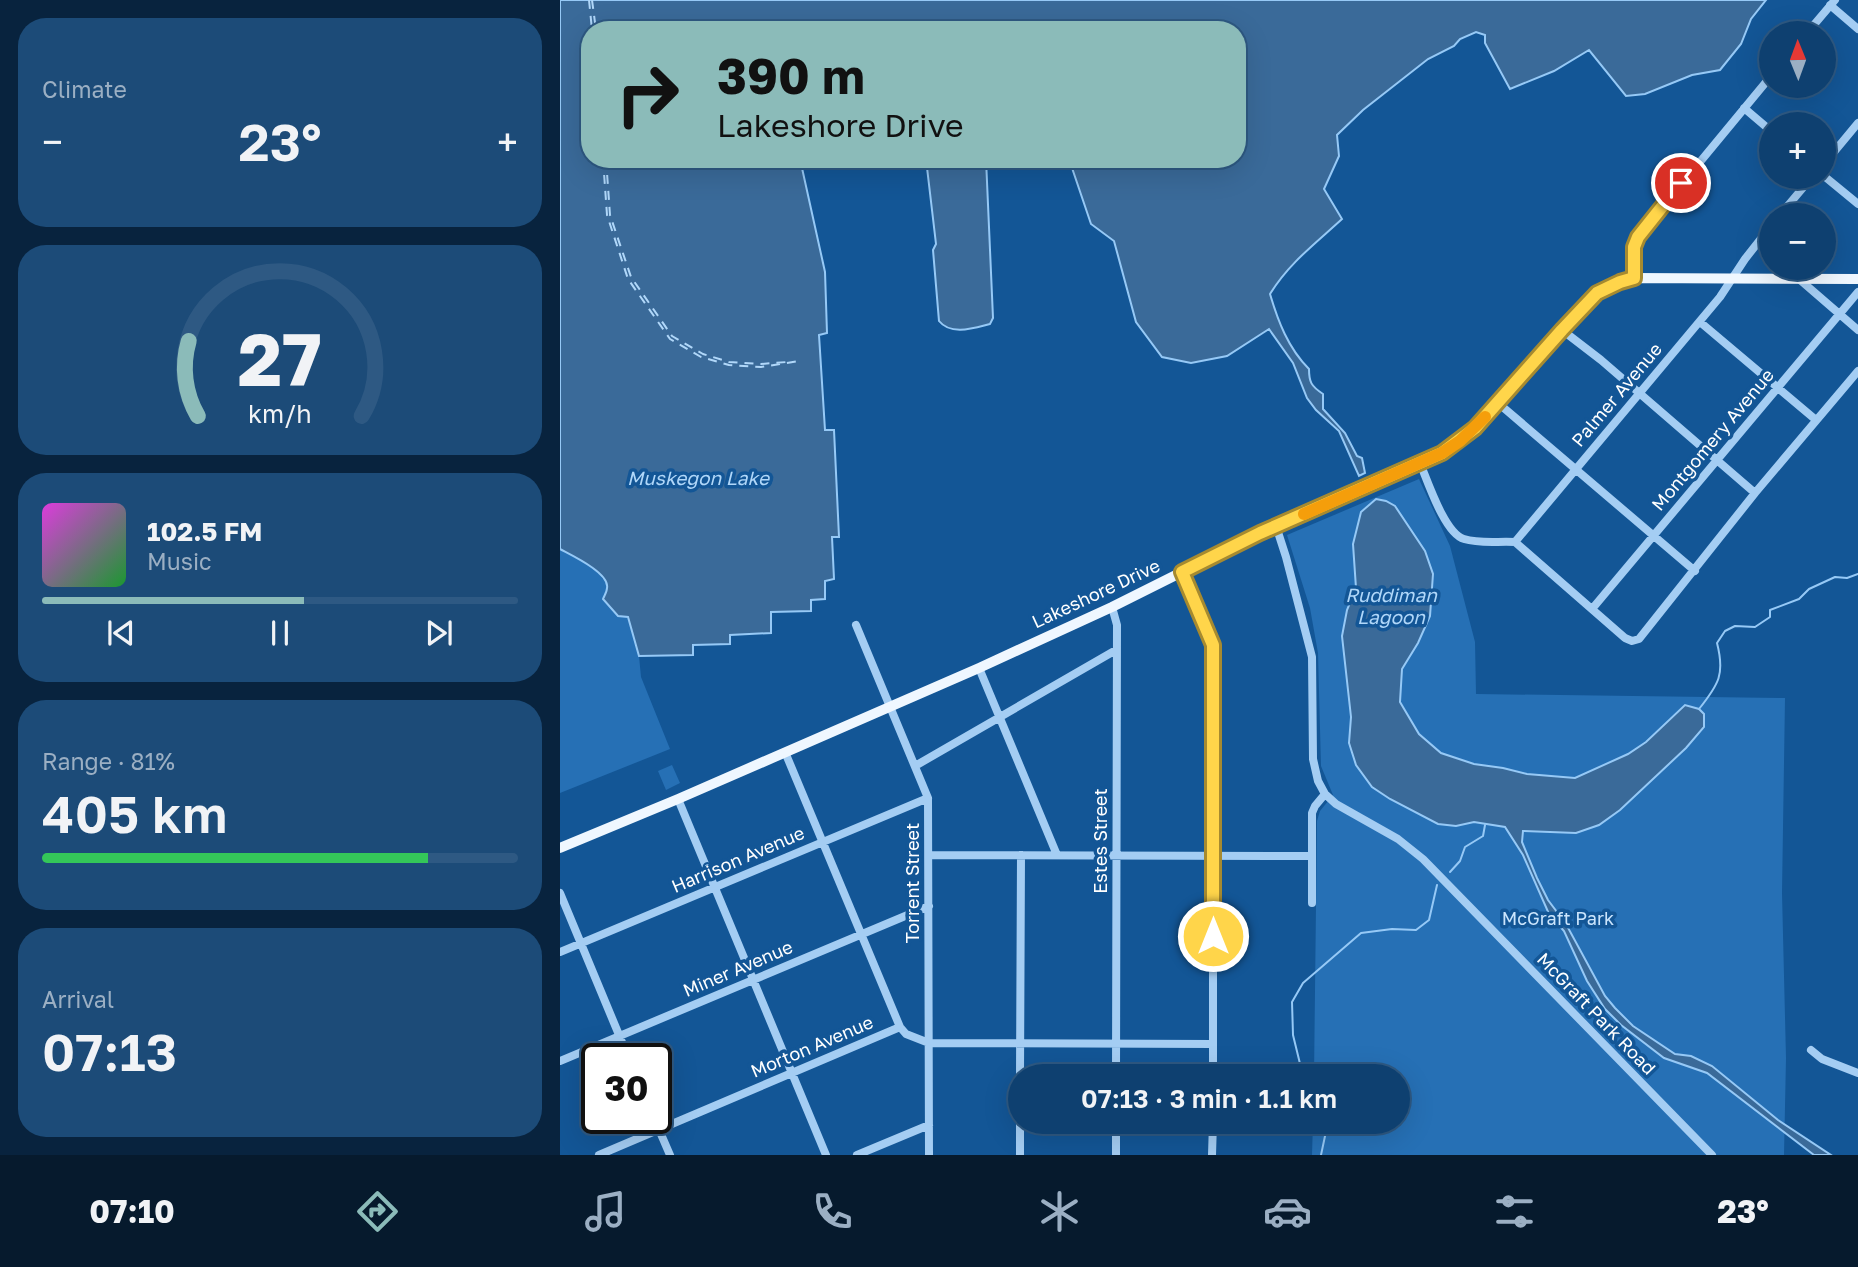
<!DOCTYPE html>
<meta charset="utf-8">
<style>
:root{--surface:#0e4070;--page:#1c4b78;--text:#f1f3f6;--muted:#9bafc3;--line:#2e5983;--accent:#8bbbb9}
body{margin:0;font-family:"Golos Text",sans-serif;background:var(--page);color:var(--text);height:100vh;display:flex;flex-direction:column;font-size:26px;white-space:nowrap}
*{box-sizing:border-box;margin:0}
p{font-size:23px;color:var(--muted)}
.icon{flex:none;width:38px;height:38px;fill:none;stroke:currentColor;stroke-width:2;stroke-linecap:round;stroke-linejoin:round}
.map{position:relative;flex:1;overflow:hidden}
.side{display:flex;flex-direction:column;gap:18px;padding:18px;background:#08233e;width:560px}
.side>*{flex:none}
.guide{position:absolute;left:21px;top:21px;width:665px;height:147px;border-radius:28px;box-shadow:0 7px 28px #0002,0 0 0 2px var(--line);background:#8bbbb9;color:#111;overflow:hidden}
.needle{width:46px;rotate:359deg}
.buttons{position:absolute;left:1199px;top:21px;display:grid;gap:14px}
.buttons a{display:grid;place-items:center;width:77px;height:77px;border-radius:50%;background:var(--surface);box-shadow:0 7px 28px #0002,0 0 0 2px var(--line);font-size:35px}
.speed{position:absolute;left:21px;top:1043px;display:flex;gap:14px;font-size:35px;font-weight:700;text-align:center}
.speed>*{display:grid;place-content:center;width:91px;height:91px;border-radius:50%;background:var(--surface);box-shadow:0 7px 28px #0002,0 0 0 2px var(--line);line-height:1}
.speed .limit{border:4px solid #111;border-radius:10px;background:#fff;color:#111}
.pin{position:absolute;display:grid;place-items:center;width:60px;height:60px;color:#fff;margin:-30px;border:4px solid #fff;border-radius:50%;box-shadow:0 2px 7px #0007}
.me{position:absolute;width:77px;margin:-38px;rotate:0deg;stroke-linejoin:round;filter:drop-shadow(0 0 5px #0008)}
.turn{display:flex;align-items:center;gap:24px;height:147px;padding:0 21px;font-size:32px}
.turn .icon{width:91px;height:91px;stroke-width:2.5}
.turn b{display:block;font-size:49px;line-height:60px}
.big{font-size:52px;font-weight:600;line-height:1.1}
.side .widget{flex:1;display:flex;flex-direction:column;justify-content:center;gap:10px;min-width:0;padding:0 24px;border-radius:28px;background:var(--page)}
.side .dial{align-items:center;gap:0}
.dial svg{height:182px;overflow:visible;fill:none;stroke:var(--line);stroke-width:7;stroke-linecap:round;text-anchor:middle}
.dial text{fill:var(--text);stroke:none}
.song{display:flex;align-items:center;gap:21px}
.cover{width:84px;height:84px;border-radius:10px;background:linear-gradient(135deg,hsl(300 70% 55%),hsl(130 70% 35%))}
.played{height:7px;border-radius:4px;background:linear-gradient(90deg,var(--accent) 55%,var(--line) 55%)}
.keys{display:flex;justify-content:space-around;direction:ltr}
.heat{display:flex;justify-content:space-between;align-items:center;font-size:38px;direction:ltr}
.charge{height:10px;border-radius:5px;background:linear-gradient(90deg,#34c759 81%,var(--line) 0)}
.trip{position:absolute;left:448px;top:1064px;width:402px;height:70px;border-radius:35px;background:var(--surface);box-shadow:0 7px 28px #0002,0 0 0 2px var(--line);font-weight:600;line-height:70px;text-align:center}
.menu{display:flex;height:112px;justify-content:space-around;align-items:center;background:#061a2d;color:var(--muted)}
.menu .icon{width:49px;height:49px}
.menu .current{color:var(--accent)}
.menu b{font-size:32px;color:var(--text)}
main{display:flex;flex:1;min-height:0}
.map>svg:first-child{display:block}
</style>
<main>
<section class="side">
<div class="widget"><p>Climate</p>
<div class="heat"><a>−</a><b class="big">23°</b><a>+</a></div>
</div>
<div class="widget dial"><svg viewBox="0 0 100 80">
<path d="M14 69A42 42 0 1 1 86 69"/>
<path d="M14 69A42 42 0 0 1 10 36" stroke="#8bbbb9"/>
<text x="50" y="56" font-size="32" font-weight="700">27</text>
<text x="50" y="72" font-size="11">km/h</text>
</svg></div>
<div class="widget">
<div class="song"><i class="cover"></i><div><b>102.5 FM</b><p>Music</p></div></div>
<div class="played"></div>
<div class="keys"><svg class="icon" aria-label="previous" viewBox="0 0 24 24"><path d="M18 5L8 12l10 7zM5 5v14"/></svg><svg class="icon" aria-label="pause" viewBox="0 0 24 24"><path d="M8 5v14M16 5v14"/></svg><svg class="icon" aria-label="next" viewBox="0 0 24 24"><path d="M6 5l10 7-10 7zM19 5v14"/></svg></div>
</div>
<div class="widget"><p>Range · 81%</p><b class="big">405 km</b><div class="charge"></div></div>
<div class="widget"><p>Arrival</p><b class="big">07:13</b></div>
</section>
<div class="map">
<svg width="1298" height="1155" viewBox="0 0 1298 1155">
<rect width="100%" height="100%" fill="#135696"/>
<path fill="#2670b5" d="M859,479L890,546L915,642L916,694L1225,698L1222,893L1226,1058L1224,1155H752L753,1122H838V1076H754L757,821L760,811L773,795L761,766L758,653L750,608L727,535Z
M0,549L32,566L48,585L44,596L69,620L79,656L81,677L110,749L0,793Z
M112,765L120,783L106,790L98,771Z"/>
<path fill="#3a6a99" stroke="#96c9f6" stroke-width="2" d="M0,0H1206L1191,19L1181,44L1160,70L1132,75L1085,94L1066,96L1029,50L994,71L950,89L925,43V35L916,32L900,39L894,46L868,59L803,110L777,135L779,156L764,189L782,219C756,243 729,263 710,294C718,321 728,348 749,369C749,382 751,386 763,394V409L785,433L797,456L802,458L805,473L799,476L779,431L756,410L747,398L733,363L709,329L667,356L631,363L602,357L576,322L554,241L531,224L509,159H677V30H30V159H240L265,272L267,333L259,335L265,430H274L279,537H272L274,579L265,581V599L251,600V611L211,612V633L170,635V644L133,645V655L79,656L68,617L58,616L43,599C44,596 47,592 47,588C50,573 11,555 0,549Z
M366,159H426L433,318L430,324C414,328 391,336 379,321L373,250L376,244Z
M816,499L826,501L835,506L865,551L873,574L870,616L858,643L842,669L840,702L859,734L881,753L914,764L943,768L967,774L1015,778L1068,754L1086,742L1125,705L1139,709L1144,714V727L1126,748L1060,810L1039,825L1016,833L963,831L962,842L977,878L988,900L1006,924L1045,996L1055,1008L1073,1026L1115,1054L1131,1056L1152,1066L1218,1120L1271,1155H1254L1147,1073L1104,1058L1061,1025L1045,1009L1027,981L1004,931L989,914L963,855L945,827L914,822L896,826L878,824L830,799L812,787L796,765L789,743L791,717L782,636L787,610L796,588L793,544L801,512Z"/>
<g fill="none" stroke-linecap="round" stroke-linejoin="round">
<path stroke="#96c9f6" stroke-width="2" d="M1139,709C1159,684 1165,674 1157,643L1165,631L1175,626L1195,627L1210,617V610L1239,599L1249,589L1275,577L1287,578L1298,574
M890,872L900,861L905,847L923,836L925,825
M743,1076L733,1035L732,1002L743,983L801,933L832,929L856,930L869,920L877,885
M761,1155L768,1122"/>
<path stroke="#b0d7f9" stroke-width="2" stroke-dasharray="9 7" stroke-linecap="butt" d="M29,0L32,30
M32,0L36,30
M43,159L47,215L68,279L110,339L141,357L169,365L201,367L239,361
M46,159L50,215L71,277L112,336L143,354L169,362L201,364L227,362"/>
<path stroke="#a4cdf3" stroke-width="8" d="M1270,5L1298,29
M1247,33L1275,0
M1184,108L1211,131
M1264,164L1298,123
M1264,176L1298,204
M1220,215L1252,177
M1074,278V247L1078,237L1211,76
M1239,279L1298,330
M1140,322L1256,420
M1002,330L1041,360L1195,493
M938,403L1135,571
M860,463C868,482 885,534 904,539C920,544 938,541 955,542L1160,297L1185,259L1211,226
M716,526L726,557L752,657L753,759L758,781L765,794L776,804L838,839L863,859L1152,1155
M955,542L1065,638L1072,641L1079,639L1195,493L1298,371
M622,572L653,645V1076
M552,607L557,625L556,1076
M1032,609L1298,292
M296,625L368,798L369,1155
M419,668L497,855
M225,752L340,1027
M355,766L556,650
M118,799L266,1155
M370,855L751,856
M0,893L69,1059
M752,903V813L755,806L765,794
M0,952L368,798
M1251,1050L1262,1059L1298,1073
M0,1061L369,906
M460,1076L461,855
M94,1118L110,1155
M556,1122V1155
M39,1155L340,1027L346,1034L369,1043L653,1044
M297,1155L369,1125
M460,1155V1080
M652,1155L653,1122"/>
<path stroke="#eff7ff" stroke-width="10" d="M0,848L118,799L419,668L552,607L700,533L882,453L915,428L1002,330L1037,293L1060,282L1074,278L1298,279"/>
</g>
<g fill="none" stroke-linecap="round" stroke-linejoin="round">
<defs>
<path id="route" d="M653,936V645L622,572L700,533L882,453L915,428L1002,330L1037,293L1060,282L1074,278V247L1078,237L1121,183"/>
</defs>
<use href="#route" stroke="#a68a30" stroke-width="18"/>
<use href="#route" stroke="#ffd54a" stroke-width="12"/>
<path stroke="#f59e0b" stroke-width="12" d="M744,514L882,453L900,441L925,417"/>
</g>
<g text-anchor="middle" stroke-width="7" stroke-linejoin="round" paint-order="stroke">
<g font-size="18" fill="#fff" stroke="#135696">
<text transform="translate(1057 395) rotate(-50)" y="6">Palmer Avenue</text>
<text transform="translate(1153 440) rotate(-50)" y="6">Montgomery Avenue</text>
<text transform="translate(536 594) rotate(-25)" y="6">Lakeshore Drive</text>
<text transform="translate(541 841) rotate(-90)" y="6">Estes Street</text>
<text transform="translate(178 860) rotate(-23)" y="6">Harrison Avenue</text>
<text transform="translate(353 883) rotate(-90)" y="6">Torrent Street</text>
<text transform="translate(178 969) rotate(-23)" y="6">Miner Avenue</text>
<text transform="translate(1036 1014) rotate(46)" y="6">McGraft Park Road</text>
<text transform="translate(252 1047) rotate(-23)" y="6">Morton Avenue</text>
</g>
<g font-size="18" fill="#cbe5fd" stroke="#135696">
<text x="998" y="925">McGraft Park</text>
</g>
<g font-size="19" font-style="italic" fill="#b0d7f9" stroke="#135696">
<text x="138" y="485">Muskegon Lake</text>
<text x="831" y="602">Ruddiman<tspan x="831" dy="22">Lagoon</tspan></text>
</g>
</g>
</svg>
<div class="buttons">
<a><svg class="needle" viewBox="-14 -14 28 28"><path d="M0-13l5 13h-10z" fill="#e53935"/><path d="M0 13l5-13h-10z" fill="#9bafc3"/></svg></a>
<a>+</a>
<a>−</a>
</div>
<div class="speed"><div class="limit">30</div></div>
<div class="pin" style="left:1121px;top:183px;background:#d93025"><svg class="icon" aria-label="arrive" viewBox="0 0 24 24"><path d="M6 21V4h12l-3 4 3 4H6"/></svg></div>
<svg class="me" style="left:653px;top:936px" viewBox="-20 -20 40 40"><circle r="17" fill="#ffd54a" stroke="#fff" stroke-width="3"/><path d="M0-11L8 9 0 5-8 9z" fill="#fff"/></svg>
<div class="trip">07:13 · 3 min · 1.1 km</div>
<div class="guide">
<div class="turn"><svg class="icon" aria-label="right" viewBox="0 0 24 24"><path d="M7 20v-9h11M14 6l5 5-5 5"/></svg><div><b>390 m</b>Lakeshore Drive</div></div>
</div>
</div>
</main>
<nav class="menu">
<b>07:10</b>
<svg class="icon current" aria-label="directions" viewBox="0 0 24 24"><path d="M12 3l9 9-9 9-9-9zM9 14v-3h6M13 9l2 2-2 2"/></svg>
<svg class="icon" aria-label="music" viewBox="0 0 24 24"><path d="M9 18V5l10-2v13"/><circle cx="6" cy="18" r="3"/><circle cx="16" cy="16" r="3"/></svg>
<svg class="icon" aria-label="phone" viewBox="0 0 24 24"><path d="M5 4h4l2 5-3 2q2 4 5 5l2-3 5 2v4C11 20 4 13 5 4z"/></svg>
<svg class="icon" aria-label="climate" viewBox="0 0 24 24"><path d="M12 3v18M4 7l16 10M4 17L20 7"/></svg>
<svg class="icon" aria-label="car" viewBox="0 0 24 24"><path d="M5 17H2v-5l4-1 3-4h7l3 4 3 1v5h-3M9 17h6M6 11h13"/><circle cx="7" cy="17" r="2"/><circle cx="17" cy="17" r="2"/></svg>
<svg class="icon" aria-label="filters" viewBox="0 0 24 24"><path d="M4 7h16M4 17h16"/><circle cx="9" cy="7" r="2"/><circle cx="15" cy="17" r="2"/></svg>
<b>23°</b>
</nav>
